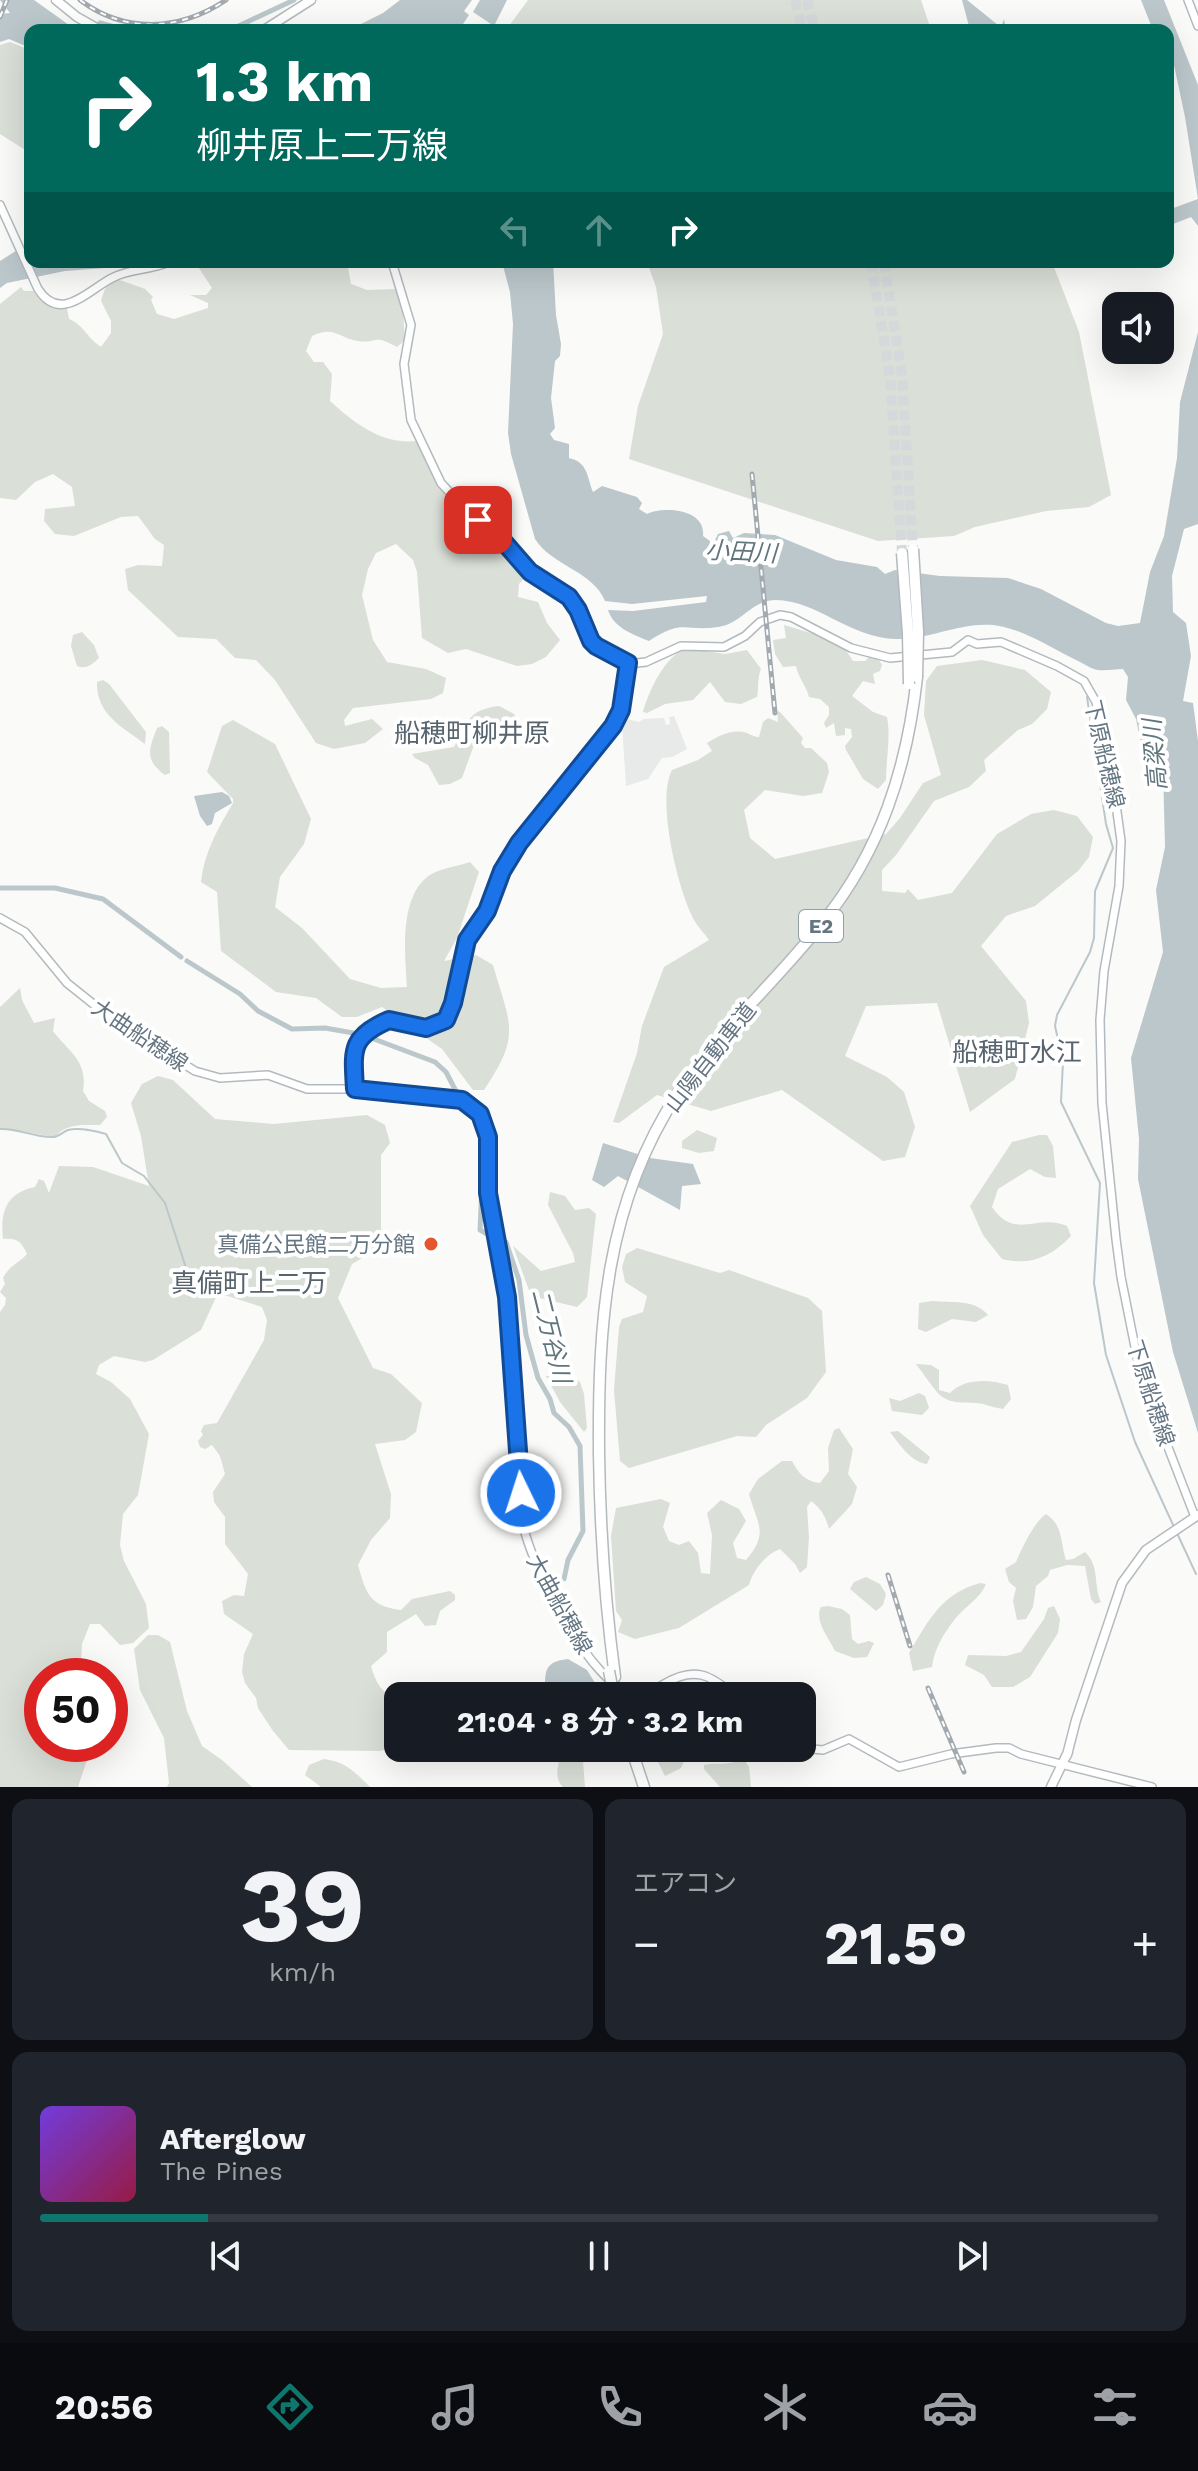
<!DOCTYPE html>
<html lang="ja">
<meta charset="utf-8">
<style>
:root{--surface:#171b24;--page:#20242c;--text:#f1f3f6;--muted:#9ea1a6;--line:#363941;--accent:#0f766e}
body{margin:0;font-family:"Work Sans","Noto Sans JP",sans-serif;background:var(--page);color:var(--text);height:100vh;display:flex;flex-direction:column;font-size:30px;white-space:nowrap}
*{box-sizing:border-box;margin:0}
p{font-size:26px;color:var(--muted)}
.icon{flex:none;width:44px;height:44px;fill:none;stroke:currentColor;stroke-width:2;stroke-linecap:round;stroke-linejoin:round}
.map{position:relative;height:1787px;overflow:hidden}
.drawer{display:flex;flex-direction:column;gap:12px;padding:12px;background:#0d0f14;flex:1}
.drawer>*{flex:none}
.hud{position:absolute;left:24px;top:24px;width:1150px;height:244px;border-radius:16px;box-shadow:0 8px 32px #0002;background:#00695c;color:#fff;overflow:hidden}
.fabs{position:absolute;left:1102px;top:292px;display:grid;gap:16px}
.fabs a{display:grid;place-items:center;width:72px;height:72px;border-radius:16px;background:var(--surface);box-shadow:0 8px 32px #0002;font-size:40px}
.speed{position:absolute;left:24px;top:1658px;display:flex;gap:16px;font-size:40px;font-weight:700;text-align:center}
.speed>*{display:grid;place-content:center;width:104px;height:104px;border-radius:50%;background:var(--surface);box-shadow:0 8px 32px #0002;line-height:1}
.speed .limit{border:12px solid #d22;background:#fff;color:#111}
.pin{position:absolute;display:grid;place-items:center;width:68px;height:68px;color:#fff;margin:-34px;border-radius:16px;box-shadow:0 4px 12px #0006}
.me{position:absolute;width:88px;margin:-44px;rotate:356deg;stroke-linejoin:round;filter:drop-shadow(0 0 6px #0008)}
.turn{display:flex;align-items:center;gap:28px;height:168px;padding:0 40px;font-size:36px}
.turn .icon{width:104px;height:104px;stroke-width:2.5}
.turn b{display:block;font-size:56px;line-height:68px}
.lanes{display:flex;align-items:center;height:76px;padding:0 40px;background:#0003;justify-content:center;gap:40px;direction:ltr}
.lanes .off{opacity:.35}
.big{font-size:60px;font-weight:700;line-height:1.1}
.drawer .widget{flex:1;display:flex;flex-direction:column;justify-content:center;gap:12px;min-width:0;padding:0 28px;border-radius:16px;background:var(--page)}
.drawer .dial{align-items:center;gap:0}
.dial b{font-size:104px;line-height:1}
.song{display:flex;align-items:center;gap:24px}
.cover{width:96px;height:96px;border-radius:12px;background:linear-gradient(135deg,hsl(260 70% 55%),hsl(340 70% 35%))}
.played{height:8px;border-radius:4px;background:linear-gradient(90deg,var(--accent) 15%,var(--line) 15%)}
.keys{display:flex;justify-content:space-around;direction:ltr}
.heat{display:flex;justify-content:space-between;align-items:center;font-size:44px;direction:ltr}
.drawer .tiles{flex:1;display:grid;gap:12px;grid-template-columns:1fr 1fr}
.widget:last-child{grid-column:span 2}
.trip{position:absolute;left:384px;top:1682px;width:432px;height:80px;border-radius:16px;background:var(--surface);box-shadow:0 8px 32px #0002;font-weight:700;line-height:80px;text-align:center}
.dock{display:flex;height:128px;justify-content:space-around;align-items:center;background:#090b0e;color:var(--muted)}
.dock .icon{width:56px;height:56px}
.dock .active{color:var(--accent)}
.dock b{font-size:36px;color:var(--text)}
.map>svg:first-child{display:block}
</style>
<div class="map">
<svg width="1198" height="1787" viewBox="0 0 1198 1787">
<rect width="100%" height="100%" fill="#fafaf8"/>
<path fill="#e8e9e9" d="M674,716L687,749L672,757L662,758L648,779L626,786L622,725L627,719L639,722L644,719L664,718L666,725L670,724L669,717Z"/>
<path fill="#dadfd7" d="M528,0H921L931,30H506Z
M10,42L30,50V153L0,134V45Z
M195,262H347L351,284L367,290L398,289L403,313L405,340L397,347C372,333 378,344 358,341C339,338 334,325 312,336L306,351L314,362H323L332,374L330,401C354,423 382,445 417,441L452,507L487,534L527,575L519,584L518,597L538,602L547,623L560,640L546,657L532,664L517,666L466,649L448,653L422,638L417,572L413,560L396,544L376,553L368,569L362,595L373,640L387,662L426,669L446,678L443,693L431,699L353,708L344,720L345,726L372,719L383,729L365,743L334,749L316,743L275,680L256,660L235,658L216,639L178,637L128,590L125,569L138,565L162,566L164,545L155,539L138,516L121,517L74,536L55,534L44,521L45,509L75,506L72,487L53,474L35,482L16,500L0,498V304L21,287L24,291H33C42,305 51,306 67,308L69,319C85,326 86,337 101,347L111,333V321L101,301C104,290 106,284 117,279L145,289L153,297L151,300L157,314L174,319L208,308V303L190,295H206L212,288Z
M647,262H1052L1079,332L1111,495L1089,507L1046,511L975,527L954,536L878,541L629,459L638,406L663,334L656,287Z
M784,625L821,636L845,649L853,661H865L869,657L879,660L882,665L880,671L873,674L875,684L863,681L852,696L873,712L887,717C891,738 886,758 886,780L878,789L863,779L846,750L845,746L852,737L851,729L845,728V735L836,736L834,723L826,728L824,723L829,715V707L820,699L809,697C806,685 798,677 796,666L783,667L775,654L773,640L786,638Z
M82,632L94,645L99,658C92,664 87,670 77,666L71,646L73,635Z
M687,648L725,654L747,650L761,669C757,678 759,688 757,697L741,704L725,702L710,682L693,700L665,704L647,713L643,712C648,692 666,654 687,648Z
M982,660L1025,670L1051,692L1047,709L1032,724L1018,730L984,760L986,771L969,787L934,801L896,855L882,870V891L905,893L908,889L918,900L952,893L997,834L1031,814L1054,810L1077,816L1093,837L1089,857L1078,871L1035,906L1006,916L981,946L1026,1001L1029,1023L1015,1079L970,1112L937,1003L866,1006L845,1056L887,1077L904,1092L915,1127L905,1157L883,1161L782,1090L711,1111L657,1095L619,1123L613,1122L637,1053L642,1026L664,967L709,940C705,934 698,927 694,920C678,890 656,801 672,770L698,760L712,751L707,743C718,736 733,728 747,733C751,735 755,737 759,737L763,722L768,718L778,722L777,711L780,712L803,738L801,743L805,748H811L827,763L829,772L822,793L803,796L765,790L744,810L750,838L775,859L886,834L900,818L923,783L941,775L924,715L926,681L937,666Z
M103,680L109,684L146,732L145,744C122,727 96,714 97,682Z
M499,706L514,714L520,725L514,739L479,740L474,745L462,778L450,784L439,785L428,765L415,758L412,754L454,747C468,722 467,710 499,706Z
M233,720L275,744L311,819L304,844L280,877L275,907L302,928L350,979L381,988L407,987C405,955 399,900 427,877C437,869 458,866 470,862L479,872L457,938L444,961L476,955L493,965C510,1025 522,1034 484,1090H473L442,1049L382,1007L357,1017H342L316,998L276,992L221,951L217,892L201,882C204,853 218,828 233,803V799L207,772L222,726Z
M162,726L169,732L170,773L165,775C144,760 149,749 157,728Z
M20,988L22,1000L34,1023L55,1018L53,1031C69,1052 88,1061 83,1091L89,1101L105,1111L107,1117L100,1125C83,1125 66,1123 55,1137L0,1128V1007Z
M158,1076L173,1080L215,1119L274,1124L367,1115L385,1125L390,1143L381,1155V1247L352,1264L338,1298L373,1368L391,1374L422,1403L416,1432L405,1440L375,1444L391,1494L390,1518L371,1540L358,1565C366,1593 369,1606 401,1610L412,1599L450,1591L455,1595V1600L440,1611L436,1625L425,1626L416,1614L387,1632V1652L371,1666C376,1683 381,1693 398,1699V1745L381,1751L289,1750L273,1731L258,1708L256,1698L245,1683L242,1672L244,1654L253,1634L224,1614L222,1601L234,1595L244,1596L248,1574L225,1544V1517L214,1502L213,1492L225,1474L220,1456L212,1445L205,1449L200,1447L198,1441L203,1435L201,1431L204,1425L217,1423L264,1340L267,1320L262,1307L218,1293L201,1330L153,1360L145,1362L114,1356L99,1365L96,1374L111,1382L130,1399L149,1434L138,1495L123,1514L120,1545L124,1561L146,1604L149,1628L133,1643L120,1645L100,1624H90L82,1644L80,1676H42V1744H88L90,1751L78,1787H0V1312L5,1305L6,1298L0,1292L5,1284L3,1278C9,1266 18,1264 27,1254C21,1241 17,1238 3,1239C0,1210 7,1193 35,1187L39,1179L44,1181L49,1193L59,1166L93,1167L149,1186L141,1136L131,1103L142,1084Z
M697,1130L717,1138L714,1151L699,1153L682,1148V1141Z
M1039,1135H1047L1053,1146L1056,1178L1045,1177L1030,1169L998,1189L992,1207C1015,1241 1037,1213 1067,1226L1071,1236C1051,1257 1030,1266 1002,1259L983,1235L970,1206L1012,1142Z
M550,1192L565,1196L575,1210L589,1208L596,1214L587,1297L577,1307L531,1296L513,1246L541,1271L575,1262L573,1253L548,1205Z
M637,1248L720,1273L729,1270L808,1298L822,1311L826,1372L807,1398L766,1425L756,1437L737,1436L629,1468L620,1461L614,1390L619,1327L622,1319L643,1312L647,1296L625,1282L622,1267L626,1254Z
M932,1301C951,1303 975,1299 988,1315L976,1322L952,1319L926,1332L918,1329L919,1303Z
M916,1364L931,1365L939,1370V1390L950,1393C964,1378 989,1379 1008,1385L1011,1399L1003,1409C996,1408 990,1406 983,1404C969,1401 953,1406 940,1395C936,1392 920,1369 916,1364Z
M568,1374L580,1382L584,1394L587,1428L584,1432L560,1402L546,1376Z
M919,1393L925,1396L929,1408L922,1415L892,1411L889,1398L900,1401Z
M839,1428L853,1449L848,1474L857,1487L852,1504L829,1529C826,1517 821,1508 811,1501L807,1507L809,1537L807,1567L800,1573L795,1564L780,1549C766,1554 753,1570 749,1585L679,1628L635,1639L618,1632L622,1620L616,1611L611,1536L616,1508L661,1499L670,1503L663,1527L669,1541L679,1545L689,1541L698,1553L701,1573L710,1574L712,1535L707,1513L721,1500L739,1509L746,1521L733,1543L737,1558L746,1560C769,1533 758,1526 749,1494L758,1479L782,1461H792C798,1473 806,1482 820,1483L829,1471L828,1448L834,1430Z
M898,1431L930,1457L927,1464C911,1462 900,1445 890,1432Z
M1046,1514C1064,1526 1060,1543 1066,1560L1073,1559L1085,1552C1100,1566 1093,1584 1101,1602L1095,1604L1091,1599L1085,1566L1067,1565L1050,1570L1048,1576L1036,1586L1033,1607L1026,1619L1017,1620L1013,1601L1016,1588L1009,1582L1005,1569L1016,1562C1022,1548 1034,1522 1046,1514Z
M866,1577L880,1584L886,1594L883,1605L876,1611L850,1589L854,1582Z
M980,1583L986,1584C980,1599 965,1606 955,1619C944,1633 934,1649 932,1667L913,1671L909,1653C929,1620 941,1594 980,1583Z
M828,1606L842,1609L850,1615L852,1639L858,1644L869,1641L874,1643L867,1657L854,1658L835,1651C828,1637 814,1620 821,1607Z
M1054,1606L1060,1619L1058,1633L1030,1677L1013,1687H992L984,1675L965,1665L968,1655L1006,1656L1021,1652L1044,1619L1048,1608Z
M148,1635H158L170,1642L187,1711L202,1746L222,1760L252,1787H167L169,1783L164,1738L140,1690L134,1649Z
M562,1748H582L585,1787H563C552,1777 560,1761 562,1748Z
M651,1748H690L681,1768L665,1776Z
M324,1759C346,1762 355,1772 370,1787H321L305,1775L309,1765Z
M737,1761H745L749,1767L751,1787H720L704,1769V1765C716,1762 723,1766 737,1761Z"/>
<path fill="#bbc7cb" d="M0,0H34L76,30H30V48L9,39L0,42V14L10,13Z
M400,0H472L464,11L469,15L459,30H349L383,13Z
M480,0H507L494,26L473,12Z
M962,0H967L998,25H1002L1004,19L1006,30H970Z
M1141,0H1164L1198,85V199L1185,117L1174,65L1168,55V30H1153Z
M1198,199V226L1191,217L1168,226V210Z
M30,242V262H119L105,268L65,271L7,283L0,288V261Z
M502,262H553L556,315L561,344L560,356L555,361L551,398L555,428L550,434L554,440L569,444V458C588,462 587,477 593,492L602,486L637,497L642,503L639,509L647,514C664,506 706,509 703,536L710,541L709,553L718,534L729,531L733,538L744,533L775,535L836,560L877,567L885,574L895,570L940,576L1008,578L1041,589L1106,623L1118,626L1140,623L1150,572L1164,536L1177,458L1180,402L1198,332V524L1184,529L1172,576L1173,612L1186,623L1191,656L1183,701L1193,703L1198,741V1433L1173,1352L1138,1179L1139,1139L1131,1058L1163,952L1156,890L1165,847L1163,768L1141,743L1136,719L1126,700L1128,677L1123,669C1115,669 1106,671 1098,670C1091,669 1083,663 1076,660C1053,649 1029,633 1004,627C967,618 933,640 896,639C850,638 816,600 776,600C751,600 742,624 718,627C684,632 684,618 649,641C632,634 614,628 608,610L633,611L706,602L707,596L632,604L605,601C593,571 552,566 535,539L511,454L508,433L513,324L510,292Z
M222,792L229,796L232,803L215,813L212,824L207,826L200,816L194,796Z
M603,1143L650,1158L693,1164L701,1184L682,1186L680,1210L618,1176L604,1187L592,1180Z
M568,1659L587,1670L603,1696H544C547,1675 540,1662 568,1659Z"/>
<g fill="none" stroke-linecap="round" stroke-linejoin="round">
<path stroke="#bbc7cb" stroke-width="2" d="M1087,697L1106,824L1113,848L1095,891L1094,938L1090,952L1057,1015L1055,1026L1063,1062L1061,1102L1100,1183L1094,1283L1106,1355L1135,1442L1174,1527
M0,1129C17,1128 33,1137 51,1137C58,1138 62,1132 68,1130C80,1127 95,1131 106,1134L122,1163L144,1176L165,1203L187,1271
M1177,1533L1196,1574"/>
<path stroke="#bbc7cb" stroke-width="5" d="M100,23L126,30
M230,30L294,0
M0,888H55L103,899L181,957
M187,961L240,994L258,1011L292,1029L325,1028L359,1034
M366,1036L435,1062L446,1072L459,1097
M462,1106L480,1123L484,1142L480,1230L491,1236
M498,1239L506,1242L519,1280L526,1335L538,1378L550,1399L554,1413L569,1427L580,1446L583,1531L568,1560L564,1579"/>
<path stroke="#d5d9db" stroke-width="10" stroke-dasharray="10 5" stroke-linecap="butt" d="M795,0L802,30
M807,0L815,30
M871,262L890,377L902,553
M884,262L902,376L913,549"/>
<defs>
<path id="secondary" d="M1188,0L1198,26
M0,205L38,289C61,325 90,288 114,277C130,269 151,270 169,262
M392,262L411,325L404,364L411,420L441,483L468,512L503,541L530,572L569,597L578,610L591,641L603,651L628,663H637L646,662L681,646L724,647L745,636L760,622L780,615L791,617L851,648L890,658L952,652L968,640L977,644L1001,642L1057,666L1084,681L1096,702L1113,783L1121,841L1119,886L1104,971L1100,1020L1102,1103L1116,1239L1121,1277L1137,1357L1154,1411L1195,1517
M0,918L25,932L67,983L112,1019L195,1071L220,1078L268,1075L307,1089H355L449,1098L462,1100L477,1110L487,1131L488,1193L507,1297L523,1524C530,1563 592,1690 636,1694C647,1695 655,1690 664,1684C694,1666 710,1674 735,1696
M355,1089L354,1050L363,1034L389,1020L433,1027L446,1020L450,1014L467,940L487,911L502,871L519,843L613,726L621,710L628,663
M802,1748L823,1750L849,1739L899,1767L951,1754L996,1748H1009L1021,1754L1152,1787"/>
<path id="primary" d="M56,0L77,17L100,30
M264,30L311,0
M1067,1755L1076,1720L1122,1583L1146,1550L1198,1515
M1051,1787L1068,1752"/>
<path id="motorway" d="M615,1677C605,1603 600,1528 599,1453C598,1324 605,1204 678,1093C720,1030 777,981 823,922C881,850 907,768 917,677
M631,1748L644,1787"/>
</defs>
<use href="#secondary" stroke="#b3babf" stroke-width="10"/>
<use href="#primary" stroke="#b5babe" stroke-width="11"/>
<use href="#motorway" stroke="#b4b9bd" stroke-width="13"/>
<use href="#secondary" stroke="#fff" stroke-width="7"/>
<use href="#primary" stroke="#fff" stroke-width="8"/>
<use href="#motorway" stroke="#fff" stroke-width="10"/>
<defs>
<path id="rail" d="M80,0C125,34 180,31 226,0
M0,17L7,0
M752,474L775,713
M888,1575L910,1646
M928,1688L964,1772"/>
</defs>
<use href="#rail" stroke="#a2aab0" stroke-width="5"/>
<use href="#rail" stroke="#fff" stroke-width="2" stroke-dasharray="6" stroke-linecap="butt"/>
<defs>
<path id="motorway-bridge" d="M913,549L918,632L917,677
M902,553L908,633L909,684
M609,1671L614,1696"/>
</defs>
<use href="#motorway-bridge" stroke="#b4b9bd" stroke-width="13" stroke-linecap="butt"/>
<use href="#motorway-bridge" stroke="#fff" stroke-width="10"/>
</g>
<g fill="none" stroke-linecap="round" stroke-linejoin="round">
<defs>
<path id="route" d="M478,520L503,541L530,572L569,597L578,610L591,641L596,646L628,663L621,710L613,726L519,843L502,871L487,911L467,940L453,1003L446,1020L426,1028L389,1020C349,1037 353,1051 355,1089L462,1100L480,1114L488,1137V1193L507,1297L521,1493"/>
</defs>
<use href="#route" stroke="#114b97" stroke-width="20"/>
<use href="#route" stroke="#1a73e8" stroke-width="14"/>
</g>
<circle fill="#e4572e" stroke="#fff" stroke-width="3" cx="431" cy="1244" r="8"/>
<g text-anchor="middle" stroke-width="8" stroke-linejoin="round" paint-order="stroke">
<rect fill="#fff" stroke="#939fa8" stroke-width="2" x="799" y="910" width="44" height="32" rx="6"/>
<g font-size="20" font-weight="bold" fill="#657683">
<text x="821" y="933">E2</text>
</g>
<g font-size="22" fill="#657683" stroke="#fff">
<text transform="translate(1105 754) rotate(77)" y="8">下原船穂線</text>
<text transform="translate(140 1035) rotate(34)" y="8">大曲船穂線</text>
<text transform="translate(710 1057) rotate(-52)" y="8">山陽自動車道</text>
<text transform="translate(1151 1393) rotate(72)" y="8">下原船穂線</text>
<text transform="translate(560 1604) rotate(61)" y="8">大曲船穂線</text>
</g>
<g font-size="22" fill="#657683" stroke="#fff" text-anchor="end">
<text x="415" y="1252">真備公民館二万分館</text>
</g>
<g font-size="24" font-style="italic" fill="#60757c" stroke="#fff">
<text transform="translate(741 552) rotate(3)" y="8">小田川</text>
<text transform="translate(1155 755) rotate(-95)" y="8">高梁川</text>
<text transform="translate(551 1336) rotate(76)" y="8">二万谷川</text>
</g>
<g font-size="26" fill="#57646e" stroke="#fff">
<text x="472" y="742">船穂町柳井原</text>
<text x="1017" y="1061">船穂町水江</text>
<text x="249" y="1292">真備町上二万</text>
</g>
</g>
</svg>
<div class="fabs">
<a><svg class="icon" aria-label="sound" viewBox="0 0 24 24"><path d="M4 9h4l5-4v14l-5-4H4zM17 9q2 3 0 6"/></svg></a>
</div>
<div class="speed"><div class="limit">50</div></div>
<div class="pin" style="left:478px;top:520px;background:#d93025"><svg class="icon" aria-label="arrive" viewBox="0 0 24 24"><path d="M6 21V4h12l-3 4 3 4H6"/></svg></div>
<svg class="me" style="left:521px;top:1493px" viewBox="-20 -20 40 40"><circle r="17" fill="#1a73e8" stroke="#fff" stroke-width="3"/><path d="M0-11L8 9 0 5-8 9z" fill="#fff"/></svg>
<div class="trip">21:04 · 8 分 · 3.2 km</div>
<div class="hud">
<div class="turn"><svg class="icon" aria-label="right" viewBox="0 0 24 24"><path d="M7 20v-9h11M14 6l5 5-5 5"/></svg><div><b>1.3 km</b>柳井原上二万線</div></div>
<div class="lanes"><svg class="icon off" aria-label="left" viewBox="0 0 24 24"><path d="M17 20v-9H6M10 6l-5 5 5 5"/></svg><svg class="icon off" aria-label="ahead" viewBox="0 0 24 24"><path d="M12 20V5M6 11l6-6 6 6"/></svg><svg class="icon" aria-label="right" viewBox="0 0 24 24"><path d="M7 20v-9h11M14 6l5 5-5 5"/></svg></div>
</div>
</div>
<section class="drawer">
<div class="tiles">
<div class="widget dial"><b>39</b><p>km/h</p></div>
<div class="widget"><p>エアコン</p>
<div class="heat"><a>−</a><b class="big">21.5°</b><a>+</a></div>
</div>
<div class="widget">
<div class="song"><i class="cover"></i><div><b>Afterglow</b><p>The Pines</p></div></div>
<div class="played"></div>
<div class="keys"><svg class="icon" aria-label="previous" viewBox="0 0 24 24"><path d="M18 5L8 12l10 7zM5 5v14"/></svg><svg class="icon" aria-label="pause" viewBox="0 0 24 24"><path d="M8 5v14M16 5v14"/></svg><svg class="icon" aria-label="next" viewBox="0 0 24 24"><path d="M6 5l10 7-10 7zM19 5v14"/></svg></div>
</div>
</div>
</section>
<nav class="dock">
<b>20:56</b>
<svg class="icon active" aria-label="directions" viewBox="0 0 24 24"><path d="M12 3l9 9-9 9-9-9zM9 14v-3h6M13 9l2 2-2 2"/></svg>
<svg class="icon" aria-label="music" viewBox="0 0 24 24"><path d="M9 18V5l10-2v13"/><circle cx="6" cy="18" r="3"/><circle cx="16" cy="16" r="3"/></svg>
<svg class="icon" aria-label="phone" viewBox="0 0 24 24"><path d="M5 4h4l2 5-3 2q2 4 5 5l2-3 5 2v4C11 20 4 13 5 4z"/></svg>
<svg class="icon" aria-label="climate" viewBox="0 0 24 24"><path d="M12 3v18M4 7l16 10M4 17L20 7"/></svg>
<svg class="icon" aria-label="car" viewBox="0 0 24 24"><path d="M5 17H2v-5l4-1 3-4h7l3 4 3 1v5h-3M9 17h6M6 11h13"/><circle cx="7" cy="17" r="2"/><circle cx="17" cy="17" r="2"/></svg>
<svg class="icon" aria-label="filters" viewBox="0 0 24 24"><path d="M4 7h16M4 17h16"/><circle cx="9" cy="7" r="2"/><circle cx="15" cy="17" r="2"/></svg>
</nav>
